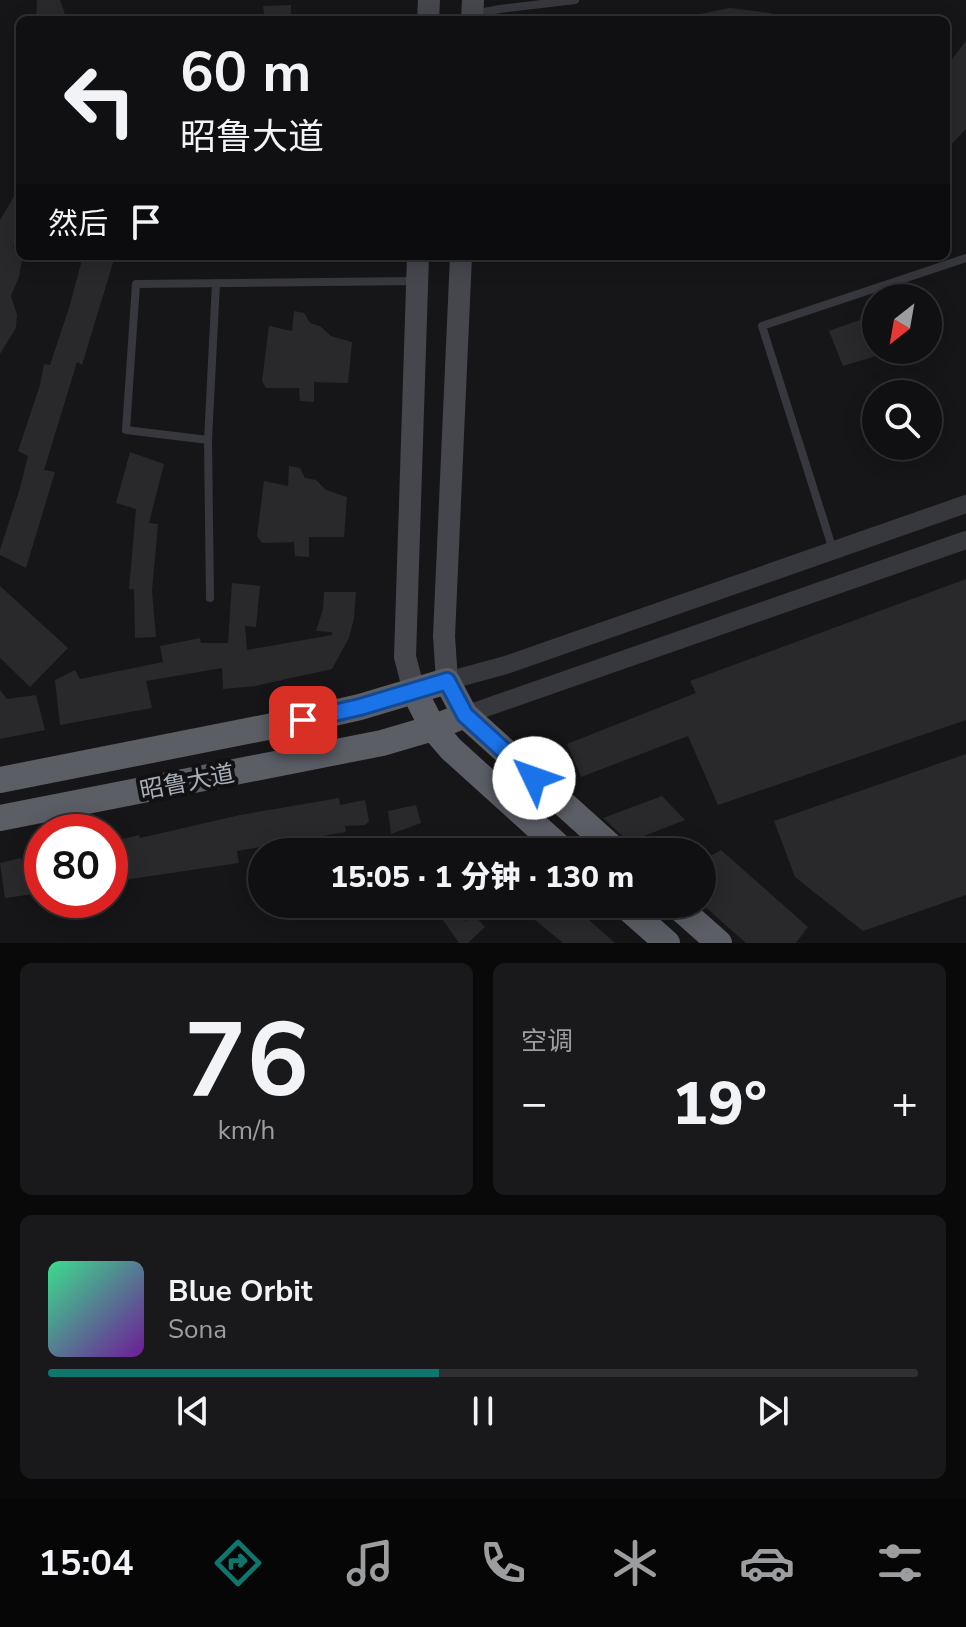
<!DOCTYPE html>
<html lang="zh">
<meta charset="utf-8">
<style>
:root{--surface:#101012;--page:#19191b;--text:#f1f3f6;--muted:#9c9d9f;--line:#303032;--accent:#0f766e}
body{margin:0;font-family:"Nunito Sans","Noto Sans SC",sans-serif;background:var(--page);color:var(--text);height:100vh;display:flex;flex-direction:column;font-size:30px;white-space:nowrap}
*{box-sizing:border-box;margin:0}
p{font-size:26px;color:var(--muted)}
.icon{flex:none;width:44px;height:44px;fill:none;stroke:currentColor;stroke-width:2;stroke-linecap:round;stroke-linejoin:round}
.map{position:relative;height:943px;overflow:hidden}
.panel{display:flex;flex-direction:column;gap:20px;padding:20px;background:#09090a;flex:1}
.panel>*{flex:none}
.top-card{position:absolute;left:16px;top:16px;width:934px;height:244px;border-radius:12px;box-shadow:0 4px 20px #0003,0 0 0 2px var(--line);background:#101012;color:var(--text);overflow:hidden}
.needle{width:52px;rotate:211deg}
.tools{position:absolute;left:862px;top:284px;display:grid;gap:16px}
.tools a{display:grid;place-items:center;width:80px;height:80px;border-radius:50%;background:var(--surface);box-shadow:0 4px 20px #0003,0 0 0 2px var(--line);font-size:40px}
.speed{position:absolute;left:24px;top:814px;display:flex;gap:16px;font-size:40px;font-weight:700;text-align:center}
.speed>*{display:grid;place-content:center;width:104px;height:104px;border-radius:50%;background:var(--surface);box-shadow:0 4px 20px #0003,0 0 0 2px var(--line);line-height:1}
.speed .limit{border:12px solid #d22;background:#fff;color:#111}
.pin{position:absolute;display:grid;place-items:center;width:68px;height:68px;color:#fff;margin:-34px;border-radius:16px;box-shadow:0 4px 12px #0006}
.me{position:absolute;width:88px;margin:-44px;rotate:312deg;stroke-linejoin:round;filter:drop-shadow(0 0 6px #0008)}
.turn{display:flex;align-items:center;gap:28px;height:168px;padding:0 32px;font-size:36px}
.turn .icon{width:104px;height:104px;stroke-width:2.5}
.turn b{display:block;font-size:56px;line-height:68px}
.then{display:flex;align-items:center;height:76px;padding:0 32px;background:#0003;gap:16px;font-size:30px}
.big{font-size:60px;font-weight:800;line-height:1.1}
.panel .widget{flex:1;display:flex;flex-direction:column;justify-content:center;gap:12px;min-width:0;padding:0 28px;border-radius:12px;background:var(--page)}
.panel .dial{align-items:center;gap:0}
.dial b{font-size:104px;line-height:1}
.song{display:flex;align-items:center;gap:24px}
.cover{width:96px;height:96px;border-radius:12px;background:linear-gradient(135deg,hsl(150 70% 55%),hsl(280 70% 35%))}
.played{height:8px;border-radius:4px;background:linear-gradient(90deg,var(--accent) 45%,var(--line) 45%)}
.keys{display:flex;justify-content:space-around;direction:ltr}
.heat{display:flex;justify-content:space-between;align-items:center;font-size:44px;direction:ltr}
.panel .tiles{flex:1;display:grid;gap:20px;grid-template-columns:1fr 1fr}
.widget:last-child{grid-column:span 2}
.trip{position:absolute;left:248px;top:838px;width:468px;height:80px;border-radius:40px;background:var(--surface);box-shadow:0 4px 20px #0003,0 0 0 2px var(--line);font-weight:800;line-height:80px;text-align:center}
.tab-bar{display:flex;height:128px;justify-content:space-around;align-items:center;background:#060607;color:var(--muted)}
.tab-bar .icon{width:56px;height:56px}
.tab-bar .selected{color:var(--accent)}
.tab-bar b{font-size:36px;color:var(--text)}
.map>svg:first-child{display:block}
</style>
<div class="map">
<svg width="966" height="943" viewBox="0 0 966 943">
<rect width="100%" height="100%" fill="#161618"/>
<path fill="#29292c" d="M37,0H60L67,20H36Z
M291,5V20H265L263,6Z
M730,8L771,13V20H696L695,15Z
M966,41V129L946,150V67Z
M20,186V234L13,247L22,260L19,277L11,296L17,315L16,328L0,354V220Z
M83,256H115L82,365L77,362L44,470L55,472L26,568L0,555V550L20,488L28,456L18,451L40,385L44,364L50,365L69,308Z
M294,311L304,313L310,323L320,326L331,336L352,342L348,383L314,382V402L300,401L299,388H266L262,381L269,326L292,331Z
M876,314V356L843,366L829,331Z
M130,452L164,464L149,523L158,524L152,591L156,637L135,638L134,589H129L136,509L116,503Z
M289,466L300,468L305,478L316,480L326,490L347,497L344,537H309V557L295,556L294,542L262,543L257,536L264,481L288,486Z
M966,579V720L718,805L688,736L581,777L567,744L696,693L690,681Z
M232,583L260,586L256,627L245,626L247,650L332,635V632L316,631L323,609L324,592H356L354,618L349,638L332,669L255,686L223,689L222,668L146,681L152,708L60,725L55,680L75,670L80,679L163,662L160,646L200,638L201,643H228Z
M0,586L68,648L30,687L0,658Z
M0,690L7,699L36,695L45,730L0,739Z
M966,754V895L863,931L795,877L774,821Z
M662,796L685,820L629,842L603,818Z
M339,798L340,805L365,800L369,821L365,825L345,826L346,832L237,851L239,863L110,882V842L139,835L140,838L240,815Z
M416,805L421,823L391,834L388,811Z
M721,850L808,927L796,943H746L702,904V861Z
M42,857V893L5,898L0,863L21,858L22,861Z
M516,904H571L615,943H563Z
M460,911L465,921L474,915L485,927L468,943H459L443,920Z"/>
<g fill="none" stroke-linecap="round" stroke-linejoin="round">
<path stroke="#37383d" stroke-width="8" d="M473,14L500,9L575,0
M208,440L216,283
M833,550L762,326L966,258
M210,598L208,440L126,430L136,284L416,281"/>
<path stroke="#37383d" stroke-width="18" d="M447,681L506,665L966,504
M465,715L966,540"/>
<path stroke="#45474d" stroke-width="22" d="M428,20L429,0
M472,20L473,0
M447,681L444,636L461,256
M414,691L405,657L418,256"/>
<path stroke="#5b5e65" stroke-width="26" d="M414,691L433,728L451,749L565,852
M0,780L303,720L360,707L447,681L465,715L617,852
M0,818L382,743L433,728L465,715
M623,904L667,943
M675,904L719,943"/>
</g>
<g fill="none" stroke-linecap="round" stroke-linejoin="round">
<defs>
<path id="route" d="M303,720L360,707L447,681L465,715L534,778"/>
</defs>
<use href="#route" stroke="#114b97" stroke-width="20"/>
<use href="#route" stroke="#1a73e8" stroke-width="14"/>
</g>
<g text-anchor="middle" stroke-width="8" stroke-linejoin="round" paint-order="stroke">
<g font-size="24" fill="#a8adb8" stroke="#111113">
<text transform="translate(187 782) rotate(-11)" y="8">昭鲁大道</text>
</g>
</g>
</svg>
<div class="tools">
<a><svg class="needle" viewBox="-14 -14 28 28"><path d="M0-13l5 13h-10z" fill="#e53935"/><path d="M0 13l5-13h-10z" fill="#9c9d9f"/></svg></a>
<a><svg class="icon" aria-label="search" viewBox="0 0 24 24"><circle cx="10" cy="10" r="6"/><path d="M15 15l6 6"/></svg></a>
</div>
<div class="speed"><div class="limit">80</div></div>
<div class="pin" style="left:303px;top:720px;background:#d93025"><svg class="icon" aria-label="arrive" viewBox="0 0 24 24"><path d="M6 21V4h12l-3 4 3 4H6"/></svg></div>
<svg class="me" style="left:534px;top:778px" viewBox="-20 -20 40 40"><circle r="19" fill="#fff"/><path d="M0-13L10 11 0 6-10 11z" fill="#1a73e8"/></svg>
<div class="trip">15:05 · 1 分钟 · 130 m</div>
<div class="top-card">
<div class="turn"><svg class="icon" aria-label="left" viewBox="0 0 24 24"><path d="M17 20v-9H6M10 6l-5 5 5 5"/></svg><div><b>60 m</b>昭鲁大道</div></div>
<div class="then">然后<svg class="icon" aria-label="arrive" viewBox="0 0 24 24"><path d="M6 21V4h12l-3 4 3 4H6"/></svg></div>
</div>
</div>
<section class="panel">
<div class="tiles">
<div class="widget dial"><b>76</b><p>km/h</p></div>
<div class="widget"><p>空调</p>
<div class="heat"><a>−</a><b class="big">19°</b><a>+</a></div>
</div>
<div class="widget">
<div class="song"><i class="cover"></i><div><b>Blue Orbit</b><p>Sona</p></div></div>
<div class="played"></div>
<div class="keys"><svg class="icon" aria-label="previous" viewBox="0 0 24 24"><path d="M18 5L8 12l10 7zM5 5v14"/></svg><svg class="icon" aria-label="pause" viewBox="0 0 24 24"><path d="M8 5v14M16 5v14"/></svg><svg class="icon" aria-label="next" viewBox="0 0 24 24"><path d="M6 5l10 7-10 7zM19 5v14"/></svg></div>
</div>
</div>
</section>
<nav class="tab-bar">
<b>15:04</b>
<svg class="icon selected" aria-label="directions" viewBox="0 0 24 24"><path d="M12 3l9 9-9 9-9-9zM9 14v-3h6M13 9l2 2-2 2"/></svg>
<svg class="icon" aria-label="music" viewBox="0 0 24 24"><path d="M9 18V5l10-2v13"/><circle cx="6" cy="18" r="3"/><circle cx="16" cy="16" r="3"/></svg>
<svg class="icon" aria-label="phone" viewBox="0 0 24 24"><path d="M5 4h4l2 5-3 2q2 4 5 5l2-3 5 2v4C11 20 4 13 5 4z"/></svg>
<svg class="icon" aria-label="climate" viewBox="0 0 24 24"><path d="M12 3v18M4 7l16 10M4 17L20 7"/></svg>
<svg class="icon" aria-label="car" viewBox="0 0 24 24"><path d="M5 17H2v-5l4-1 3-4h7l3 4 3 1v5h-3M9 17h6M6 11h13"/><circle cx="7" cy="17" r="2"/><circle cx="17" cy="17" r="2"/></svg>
<svg class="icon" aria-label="filters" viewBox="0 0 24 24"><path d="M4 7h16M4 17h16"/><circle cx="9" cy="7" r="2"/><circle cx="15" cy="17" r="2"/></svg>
</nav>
